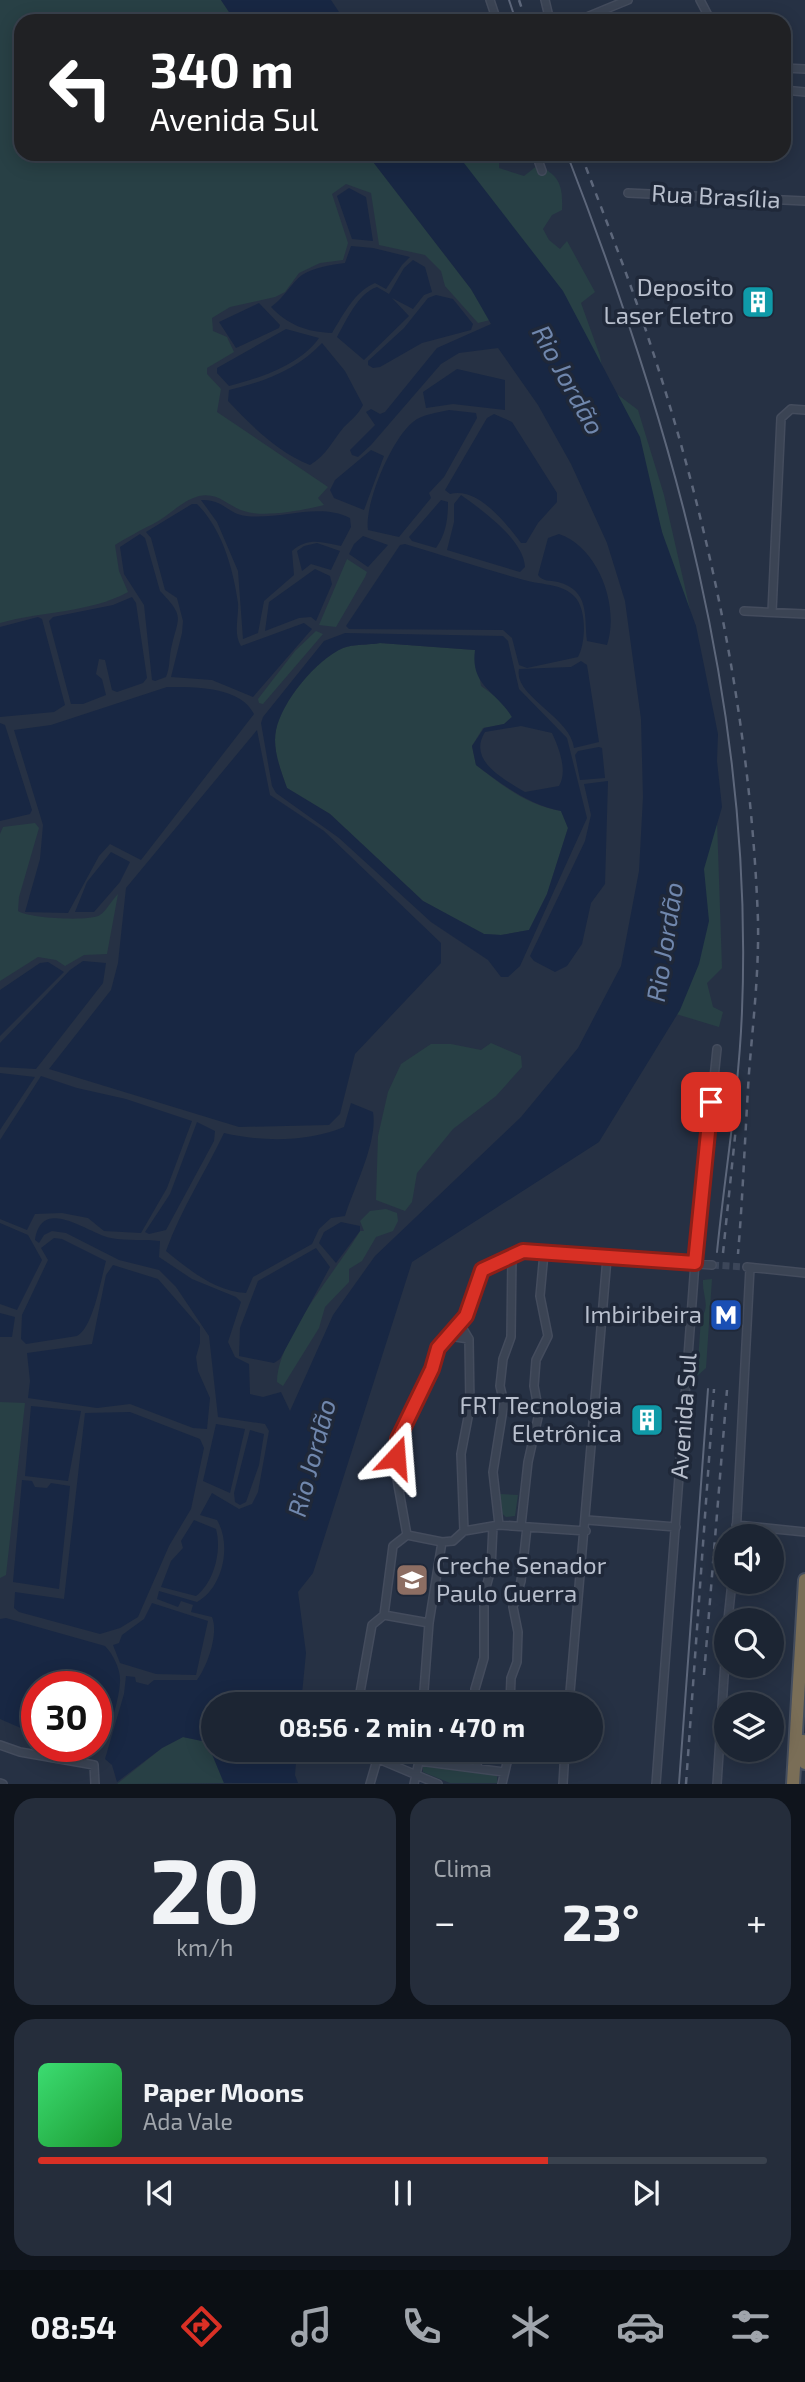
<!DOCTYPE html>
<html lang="pt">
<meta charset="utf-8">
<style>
:root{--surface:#1c2533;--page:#252d3b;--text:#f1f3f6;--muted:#a0a5ac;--line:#3a424e;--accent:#d93025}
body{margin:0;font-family:"Exo 2",sans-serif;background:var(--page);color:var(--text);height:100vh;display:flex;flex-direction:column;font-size:26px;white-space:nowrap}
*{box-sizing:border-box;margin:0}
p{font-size:23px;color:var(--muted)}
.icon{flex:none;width:38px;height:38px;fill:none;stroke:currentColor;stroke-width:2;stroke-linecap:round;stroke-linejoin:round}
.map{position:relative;height:1784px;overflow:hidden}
.drawer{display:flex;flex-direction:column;gap:14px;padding:14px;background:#0f141c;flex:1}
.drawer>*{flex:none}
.guide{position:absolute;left:14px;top:14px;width:777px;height:147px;border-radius:21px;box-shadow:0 4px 18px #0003,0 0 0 2px var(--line);background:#202124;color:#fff;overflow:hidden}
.fabs{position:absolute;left:714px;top:1524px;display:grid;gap:14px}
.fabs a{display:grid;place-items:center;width:70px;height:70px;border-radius:50%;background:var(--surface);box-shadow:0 4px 18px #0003,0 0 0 2px var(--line);font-size:35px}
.speed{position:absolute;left:21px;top:1671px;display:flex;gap:14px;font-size:35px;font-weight:700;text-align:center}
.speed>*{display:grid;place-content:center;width:91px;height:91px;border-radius:50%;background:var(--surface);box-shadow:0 4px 18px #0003,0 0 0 2px var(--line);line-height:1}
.speed .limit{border:10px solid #d22;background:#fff;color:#111}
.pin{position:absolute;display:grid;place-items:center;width:60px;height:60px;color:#fff;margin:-30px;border-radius:14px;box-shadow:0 4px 10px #0006}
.me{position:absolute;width:77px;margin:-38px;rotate:19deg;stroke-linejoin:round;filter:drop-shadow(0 0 5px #0008)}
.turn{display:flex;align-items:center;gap:24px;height:147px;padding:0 21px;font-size:32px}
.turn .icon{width:91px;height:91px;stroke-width:2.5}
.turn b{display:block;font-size:49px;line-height:60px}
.big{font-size:52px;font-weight:700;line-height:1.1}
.drawer .widget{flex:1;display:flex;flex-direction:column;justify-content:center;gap:10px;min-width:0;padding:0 24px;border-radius:21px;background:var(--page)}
.drawer .dial{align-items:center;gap:0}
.dial b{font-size:91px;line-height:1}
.song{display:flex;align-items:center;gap:21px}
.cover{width:84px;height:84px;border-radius:10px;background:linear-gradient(135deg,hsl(140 70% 55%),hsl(130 70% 35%))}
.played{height:7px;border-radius:4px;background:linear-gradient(90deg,var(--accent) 70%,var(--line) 70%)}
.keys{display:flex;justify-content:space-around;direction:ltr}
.heat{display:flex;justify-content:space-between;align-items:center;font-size:38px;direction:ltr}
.drawer .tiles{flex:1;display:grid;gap:14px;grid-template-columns:1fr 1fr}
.widget:last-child{grid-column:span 2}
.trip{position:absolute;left:201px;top:1692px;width:402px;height:70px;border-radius:35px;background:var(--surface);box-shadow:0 4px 18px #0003,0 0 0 2px var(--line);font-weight:700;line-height:70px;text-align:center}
.tab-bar{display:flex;height:112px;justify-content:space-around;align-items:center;background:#0b0f14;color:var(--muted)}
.tab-bar .icon{width:49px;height:49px}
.tab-bar .current{color:var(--accent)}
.tab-bar b{font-size:32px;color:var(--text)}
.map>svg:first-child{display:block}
</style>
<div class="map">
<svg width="805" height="1784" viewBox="0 0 805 1784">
<rect width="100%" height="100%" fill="#263144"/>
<path fill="#284045" d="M0,0H221L235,21H21V154H367L471,289L490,320L478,323L445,286L441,271L425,255L379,245L371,193L346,184L332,194L348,243L343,260L320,263L299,273L285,292L275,297L230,307L212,318L213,331L227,337L234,352L207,368V374L221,389L217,412L328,487L318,498L324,505C304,510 264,518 244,511C227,506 219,492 199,496C181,501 169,516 153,524C139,531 128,537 115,545L119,571L128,592C90,613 42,611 0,623Z
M440,154H488L499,160V168L524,176L538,165C560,176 563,186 562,210L552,215L543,229L549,240L560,249L567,241L595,292L581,303L600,356L605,385L638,410L664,495L691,614L716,791L722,968L707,983L713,1007L723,1012L719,1027L666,1011L686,636L661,528L647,493Z
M347,559L367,572L365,577L336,627L319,625Z
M316,631L323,634L263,704L259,703L258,699L295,651Z
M380,643L475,650L481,686L502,701L512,717L504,724L483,728L472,746L476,765C503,786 527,805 561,811L568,828L547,894L529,930L501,935L484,934L423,901L330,814L287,788C281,771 272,749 276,730C282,701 316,660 343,648C353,644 369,645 380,643Z
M35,823L39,828L19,897L18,911C27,918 89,922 100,915C106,911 112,900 118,894L107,954L84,955L65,966L56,960L38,957L0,981V834L3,827Z
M491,1043L521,1056L522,1067L496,1096L453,1129L417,1173L412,1202L405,1211L376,1200L378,1136L388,1092L401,1064L431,1044H451L481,1050Z
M386,1209L397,1213L398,1221L393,1231L376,1237L362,1261L349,1269V1282L325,1307L319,1328L283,1386L277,1382C277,1338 338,1269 360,1231H364L360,1221L370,1211Z
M712,1279L706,1368L697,1376L701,1318C711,1306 702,1295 703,1280Z
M0,1402L25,1403L6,1575L0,1578Z
M500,1494L518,1495L515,1516L506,1517L499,1511Z
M183,1737L207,1742L224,1783L117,1784L162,1748Z
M423,1766L497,1772V1783H450L423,1772Z"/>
<path fill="#182743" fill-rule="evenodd" d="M221,0H331L345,21H235Z
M367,154H457L563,291L640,437L662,532L696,626L718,734L717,761L722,807L704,869L709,921L699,964L680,1010L599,1142L412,1262L313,1573L298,1592L306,1653L301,1704H214V1750H297L295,1775L298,1783H224L207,1742L183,1737L162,1748L117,1782L112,1765L105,1759L124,1694L126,1676L135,1677L136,1682L148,1685L154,1680H197C207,1667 219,1634 212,1617L191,1612L193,1605L181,1601L178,1607L157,1599L159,1591L197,1602C223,1588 232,1545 217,1520L200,1515L212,1493L239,1509L252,1504L258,1492L269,1431L265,1424L218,1417L209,1336L176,1287L159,1270L119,1260L66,1233L52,1231L44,1235L39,1243L35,1240C42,1194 90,1235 111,1238C127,1241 144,1239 160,1241L159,1257L192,1279L236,1297L241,1302L228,1342L235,1357L249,1364L250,1394L263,1397L281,1392L290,1411L333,1315L375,1256L521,1117L578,1048L621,966L639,871L643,797L641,719L625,601L607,543L571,464L538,405L498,348L459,353L441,364L371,445L358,457L352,455L350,450L375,425L366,412L371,409L380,414L385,412L437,348L491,324L471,289Z
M349,188L366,197L373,241L352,239L337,196Z
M351,246L373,248L410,257L402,265L386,289L375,283C355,291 343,315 332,333C307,332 288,325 271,307C284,298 292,282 302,275C315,267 331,265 345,263Z
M413,260L425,267L432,292L424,295L413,309L392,298L409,316L364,360L337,337C346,321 358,293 377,287L389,294L404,268Z
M436,295L453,299L473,324L471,330L422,343L380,367L373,368L368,365V361L404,328L428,298Z
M259,303L280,325L279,328L236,348L219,322Z
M286,329L319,338C300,365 260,378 229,386L217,373V368Z
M322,343L345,371L363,405C358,415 352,419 344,427C332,441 327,455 310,465C276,451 253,427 228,401L229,390C264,382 298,369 322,343Z
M457,369L505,380V410L453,404L426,408L423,392Z
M449,410L476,413L477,418L444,477L429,493L431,498L399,537L368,530C364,504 392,438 413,422C422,414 437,413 449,410Z
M494,414L512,422L557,493V502L538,523L526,543H521C505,522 478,487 450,494L445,490L487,418Z
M371,450L384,456L364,510L334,498L330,490L335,480Z
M461,495C482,510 524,540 525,567L520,572L447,550L454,522V504Z
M201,500C224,499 227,514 246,516C282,520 318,502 350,518L351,527L341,546C322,542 308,537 292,551L294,575L264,601L258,633L243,639L238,571L217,522Z
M441,500L448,502C448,519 446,534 436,548L412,541L409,537Z
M192,504H197C222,529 233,568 238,603C239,617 233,633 241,646L304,623L312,629L253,697L212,680L171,677L182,633L183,621L177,598L165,590L151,538L146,532Z
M140,534L145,538L160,591C186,618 178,616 171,649C169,659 170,667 166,677L155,681L152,680L144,605L124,574L120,547Z
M559,534C598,547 620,606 607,645L587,641C584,615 590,591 558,582C550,580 543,582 538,575L548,538Z
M363,536L388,545L368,567L349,554L354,544Z
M317,543L340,551L331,570L311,564L302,571L297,551L304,546Z
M405,544C445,556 484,569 524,580C540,585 561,583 574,596C587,608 586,643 578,657L527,668L519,665L512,638L503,630L349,629L346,626L400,545Z
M315,569L330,576L332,584L316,621L311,617L299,618L265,631L269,602Z
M132,597L136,603L147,678L143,683L117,692L112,690L105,660L99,659L96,674L102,679L106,695L83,704H71L49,621L53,617L113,605Z
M38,617L42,619L65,705L54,712L0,717V627Z
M345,633L503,636L508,641L519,689L567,738L587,818L520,966L508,977H501L488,960L431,922L339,838L276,793L272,786L261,723L263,717L324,641ZM380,643L475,650C470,686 496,691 512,717L504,724L484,728L472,746L476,765C504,786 528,804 561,811L568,828L547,894L529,930L501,935L484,934L423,901L330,814L287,788C281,771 272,749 276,730C282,701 316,660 343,648C353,644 369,645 380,643ZM521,726L552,733C559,748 568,771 559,786L525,792C504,779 467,761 485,732Z
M581,661L587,665L599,742L574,748C571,717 513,696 519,669L571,667Z
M167,687C194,687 240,686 254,714L141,860L110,844L99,856L68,913L25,912L40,859L43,825L14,730L51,725Z
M0,723L5,725L32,810L30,814L0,821Z
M257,730L270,795L324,831L441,943V963L355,1054L340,1114L329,1125L239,1127L49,1069L111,990L118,963L126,888Z
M599,747L602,748L605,778L580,780L575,755L578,751Z
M608,781L605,884L591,903L582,944L567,966L555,972L534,961L530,956L585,841L591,815L584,784Z
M111,852L130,862L120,882L94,912H75L87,882Z
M83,961L106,963L103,983L36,1069L0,1067V1043L70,970Z
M48,962L64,972L0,1036V990L40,963Z
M0,1073L35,1077L0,1130Z
M41,1076L77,1088L126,1099L192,1121L167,1188L141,1233L104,1231L88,1218L62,1213L35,1214L27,1230L0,1219V1140Z
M351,1103L373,1112C378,1142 354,1187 345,1216L331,1218L319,1229L312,1244L253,1277L246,1293C216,1292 188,1269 166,1251C181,1209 205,1173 224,1133C262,1142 308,1142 344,1127Z
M197,1122L215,1131L214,1141L166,1230L149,1234L145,1232L170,1194Z
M341,1222L360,1226V1231L336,1263L319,1243L324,1232Z
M0,1223L28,1235L42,1260L17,1310L0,1304Z
M54,1238L62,1239L106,1261C101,1279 93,1328 77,1336L26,1344L21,1339L22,1315L48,1260L41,1248Z
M316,1248L330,1267L280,1359L274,1363L239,1356L240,1328L258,1281Z
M113,1265L158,1279L200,1327V1343L196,1357L198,1371L210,1398L207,1429L193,1428L130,1404L97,1408L28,1398L30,1381L27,1353L92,1344L106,1275Z
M0,1313L15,1317L12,1337H0Z
M31,1406L81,1411L68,1481L25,1476Z
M130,1412L200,1439L204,1448L191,1509L169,1546L138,1617L120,1628L100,1634L19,1612L14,1608L15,1592L64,1599L85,1413Z
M216,1424L245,1429L230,1493L203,1481Z
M250,1430L264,1434L259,1465L246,1502L240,1505L235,1502L234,1493Z
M22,1480L32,1481L35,1487L47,1488L51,1483L70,1486L59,1589L13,1582Z
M194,1520L216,1529C222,1551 214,1582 196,1596L161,1587L171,1561L183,1548L181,1541Z
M152,1603L208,1621L196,1675L156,1674L120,1663L113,1645L119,1643L122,1635L144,1619Z
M6,1618L105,1646C113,1654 121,1670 120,1682C119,1701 106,1750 89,1758L62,1747L96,1746V1687H37V1735L0,1719V1619Z"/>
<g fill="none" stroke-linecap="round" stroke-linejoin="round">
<path stroke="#3c4659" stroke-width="7" stroke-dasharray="7 3.5" stroke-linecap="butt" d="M712,1265L746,1267"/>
<defs>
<path id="street" d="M490,0L497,21
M545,0L550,21
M700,0L711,21
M577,21L628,0
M784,68L805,69
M784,90L805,92
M536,154L542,171
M628,193L805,201
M744,611L805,614
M772,612L781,418L791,409L805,410
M747,1267L805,1273
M460,1324L469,1339L470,1407L461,1454L464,1531
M449,1336L469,1339
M587,1520L676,1527
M499,1525L493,1472L504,1403L500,1386L503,1359L511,1337L512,1254
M736,1525L805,1532
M521,1526L528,1462L539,1413L534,1386L536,1360L548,1336L540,1296L544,1253
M407,1535L442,1542L453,1541L464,1531L499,1525L586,1531
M736,1536L750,1268
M384,1615L429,1623
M728,1620L732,1582
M358,1704L372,1625L384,1615L393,1546L407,1535L395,1468L398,1439L432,1369L438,1348L469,1309L480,1272L523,1251L712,1265
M423,1704L429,1623L442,1542
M475,1704V1689L484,1658V1595L491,1569L493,1526
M510,1704L511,1678L517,1662L518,1632L513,1607L521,1581L527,1527
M569,1704L607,1258
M0,1745L20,1752L94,1765L95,1784
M357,1750L438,1784
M477,1768L478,1750
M0,1783L3,1784
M370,1784L377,1760
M414,1784L419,1761L504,1772
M502,1784L510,1750
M563,1784L565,1750
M656,1784L695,1263L717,1049
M717,1784L726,1646"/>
<path id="highway" d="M803,1741L805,1763
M793,1784L805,1580"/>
</defs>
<use href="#street" stroke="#444c5d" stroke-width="10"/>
<use href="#highway" stroke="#454e5e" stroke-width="16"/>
<use href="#street" stroke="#3b4454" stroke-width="7"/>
<use href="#highway" stroke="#7a6e57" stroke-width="12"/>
<path stroke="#5d677b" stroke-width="2" d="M509,0L516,21
M567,154C674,430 754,712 742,1011C739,1091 725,1172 717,1252
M679,1784L708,1389"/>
<path stroke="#5d677b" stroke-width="2.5" stroke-dasharray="7 7" stroke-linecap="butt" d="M519,0L526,21
M581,154C604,216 629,277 649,340C711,527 751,724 758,921C759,973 753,1022 749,1073C745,1134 743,1194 738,1254
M723,1253L737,1117
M704,1675L727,1390
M686,1784L714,1389"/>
</g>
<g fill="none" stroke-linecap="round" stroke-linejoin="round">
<defs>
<path id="route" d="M396,1457L398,1439L432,1369L438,1348L466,1316L482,1270L523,1251L695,1263L711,1102"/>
</defs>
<use href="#route" stroke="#8d1f18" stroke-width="18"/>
<use href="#route" stroke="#d93025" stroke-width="12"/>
</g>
<defs>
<symbol id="building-square" viewBox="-11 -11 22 22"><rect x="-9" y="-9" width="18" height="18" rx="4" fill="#0f9aa8" stroke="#1f2839"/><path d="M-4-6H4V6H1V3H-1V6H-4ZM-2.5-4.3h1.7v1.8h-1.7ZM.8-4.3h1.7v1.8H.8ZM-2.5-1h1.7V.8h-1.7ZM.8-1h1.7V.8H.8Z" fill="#fff"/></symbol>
<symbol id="metro-square" viewBox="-11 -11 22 22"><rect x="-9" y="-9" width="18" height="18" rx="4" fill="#1a4fb4" stroke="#1f2839"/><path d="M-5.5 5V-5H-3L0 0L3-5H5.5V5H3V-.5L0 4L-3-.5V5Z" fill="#fff"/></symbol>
<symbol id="school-square" viewBox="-11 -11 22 22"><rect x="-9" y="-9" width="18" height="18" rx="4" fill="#8d6e63" stroke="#1f2839"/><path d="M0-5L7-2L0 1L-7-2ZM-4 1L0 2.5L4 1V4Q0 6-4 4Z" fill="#fff"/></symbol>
</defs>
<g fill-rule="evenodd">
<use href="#building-square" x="739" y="283" width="38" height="38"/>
<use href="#metro-square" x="707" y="1296" width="38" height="38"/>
<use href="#building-square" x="628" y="1401" width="38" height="38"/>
<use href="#school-square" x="393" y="1561" width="38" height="38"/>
</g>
<g text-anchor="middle" stroke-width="7" stroke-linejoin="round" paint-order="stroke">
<g font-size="24" fill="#b8bfcd" stroke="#1f2839">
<text transform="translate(716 197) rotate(3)" y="8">Rua Brasília</text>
<text transform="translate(684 1416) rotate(-86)" y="8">Avenida Sul</text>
</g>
<g font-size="24" fill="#b8bfcd" stroke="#1f2839" text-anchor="end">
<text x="734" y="296">Deposito<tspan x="734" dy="28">Laser Eletro</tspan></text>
<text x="702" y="1323">Imbiribeira</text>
<text x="622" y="1414">FRT Tecnologia<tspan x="622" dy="28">Eletrônica</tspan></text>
<text x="436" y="1574" text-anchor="start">Creche Senador<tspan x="436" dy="28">Paulo Guerra</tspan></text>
</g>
<g font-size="26" font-style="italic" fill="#7087ad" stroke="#1f2839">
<text transform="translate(568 380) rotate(61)" y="9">Rio Jordão</text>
<text transform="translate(665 942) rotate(-81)" y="9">Rio Jordão</text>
<text transform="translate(312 1458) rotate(-75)" y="9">Rio Jordão</text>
</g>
</g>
</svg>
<div class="fabs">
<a><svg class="icon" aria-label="sound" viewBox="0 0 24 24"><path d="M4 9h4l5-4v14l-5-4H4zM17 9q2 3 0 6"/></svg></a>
<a><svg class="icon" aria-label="search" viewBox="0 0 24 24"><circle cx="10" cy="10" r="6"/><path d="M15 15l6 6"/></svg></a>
<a><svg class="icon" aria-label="layers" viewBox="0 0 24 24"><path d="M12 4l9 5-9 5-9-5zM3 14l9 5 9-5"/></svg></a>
</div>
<div class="speed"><div class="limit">30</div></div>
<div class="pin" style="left:711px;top:1102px;background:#d93025"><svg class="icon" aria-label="arrive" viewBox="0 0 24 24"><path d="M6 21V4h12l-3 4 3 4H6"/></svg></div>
<svg class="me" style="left:396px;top:1457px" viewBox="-20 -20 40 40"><path d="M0-17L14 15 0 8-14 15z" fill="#d93025" stroke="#fff" stroke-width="4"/></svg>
<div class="trip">08:56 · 2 min · 470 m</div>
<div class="guide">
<div class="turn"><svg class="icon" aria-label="left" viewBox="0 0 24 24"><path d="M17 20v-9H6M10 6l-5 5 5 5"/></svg><div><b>340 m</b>Avenida Sul</div></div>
</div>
</div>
<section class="drawer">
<div class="tiles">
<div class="widget dial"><b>20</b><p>km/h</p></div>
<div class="widget"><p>Clima</p>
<div class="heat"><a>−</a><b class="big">23°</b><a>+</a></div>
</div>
<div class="widget">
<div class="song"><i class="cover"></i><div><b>Paper Moons</b><p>Ada Vale</p></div></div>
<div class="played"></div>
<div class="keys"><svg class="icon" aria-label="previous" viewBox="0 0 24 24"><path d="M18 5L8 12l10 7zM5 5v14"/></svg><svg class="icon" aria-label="pause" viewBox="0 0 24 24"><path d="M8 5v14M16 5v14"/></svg><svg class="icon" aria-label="next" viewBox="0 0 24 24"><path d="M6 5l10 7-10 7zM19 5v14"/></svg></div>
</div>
</div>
</section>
<nav class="tab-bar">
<b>08:54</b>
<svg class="icon current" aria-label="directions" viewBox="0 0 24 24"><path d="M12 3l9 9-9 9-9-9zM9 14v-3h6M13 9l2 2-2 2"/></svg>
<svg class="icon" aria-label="music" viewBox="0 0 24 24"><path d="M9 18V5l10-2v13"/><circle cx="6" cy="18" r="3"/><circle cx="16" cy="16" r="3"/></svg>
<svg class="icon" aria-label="phone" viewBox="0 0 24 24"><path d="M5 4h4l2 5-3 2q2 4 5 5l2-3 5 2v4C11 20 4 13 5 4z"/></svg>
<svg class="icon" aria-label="climate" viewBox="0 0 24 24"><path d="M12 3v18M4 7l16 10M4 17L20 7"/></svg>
<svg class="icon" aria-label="car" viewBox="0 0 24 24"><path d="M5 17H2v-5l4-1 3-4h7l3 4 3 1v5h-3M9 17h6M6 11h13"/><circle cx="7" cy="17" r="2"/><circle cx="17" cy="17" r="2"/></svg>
<svg class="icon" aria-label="filters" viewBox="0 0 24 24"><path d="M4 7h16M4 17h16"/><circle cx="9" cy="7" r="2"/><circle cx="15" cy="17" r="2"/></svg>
</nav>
